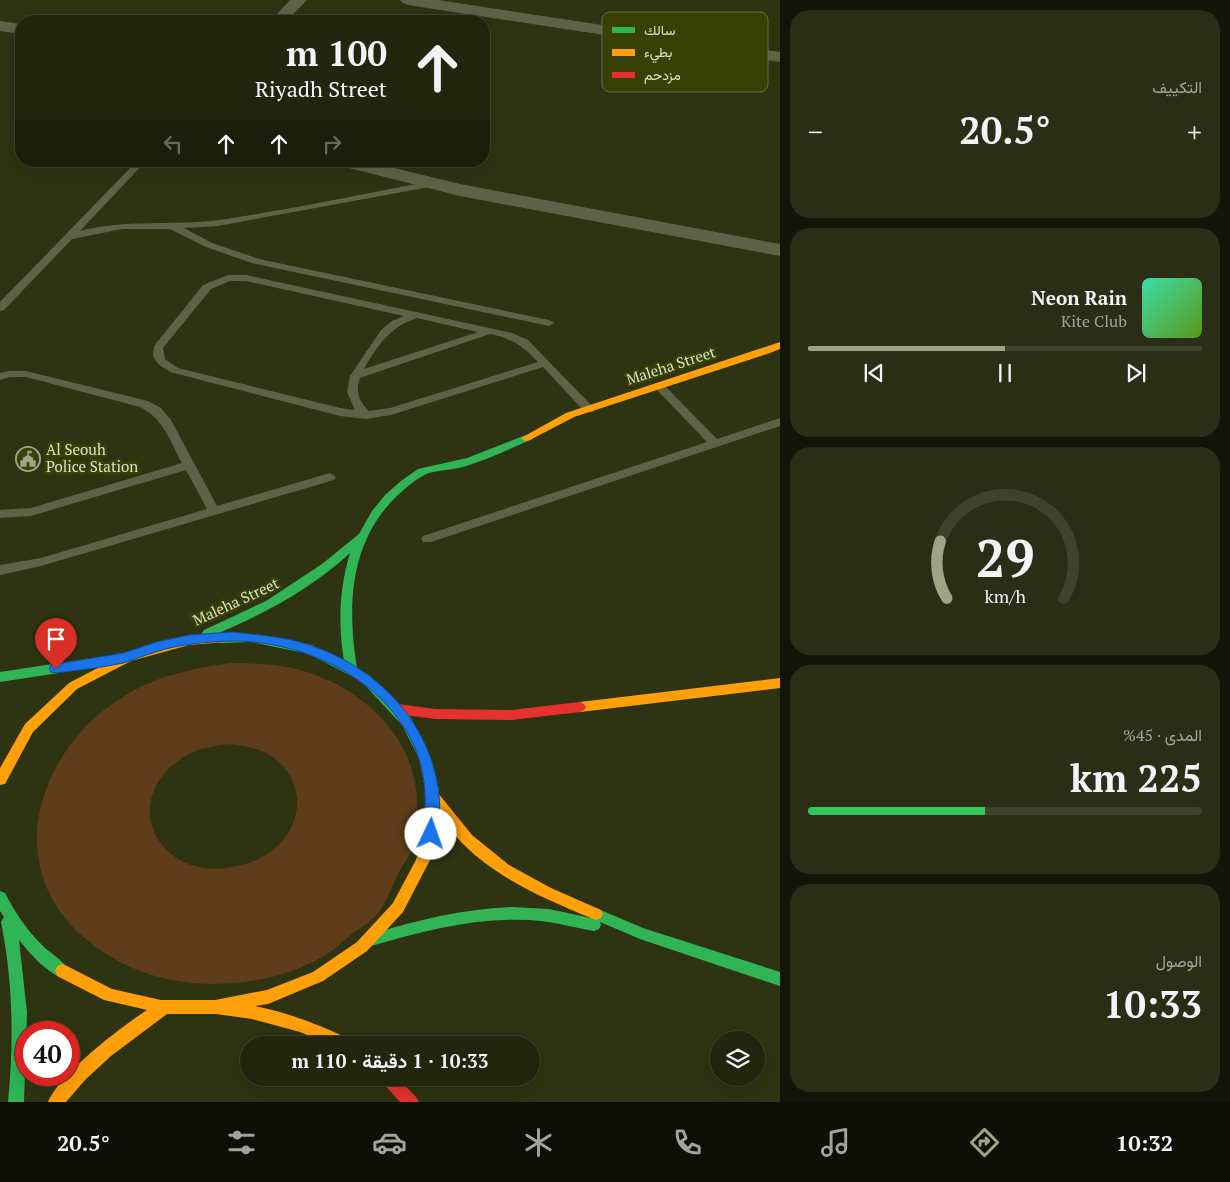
<!DOCTYPE html>
<html lang="ar">
<meta charset="utf-8">
<style>
:root{--surface:#22260e;--page:#2a2e17;--text:#f1f3f6;--muted:#a2a59e;--line:#3f432e;--accent:#9ea486}
body{margin:0;font-family:"PT Serif",Vazirmatn,serif;background:var(--page);color:var(--text);direction:rtl;height:100vh;display:flex;flex-direction:column;font-size:19px;white-space:nowrap}
*{box-sizing:border-box;margin:0}
p{font-size:16px;color:var(--muted)}
.icon{flex:none;width:28px;height:28px;fill:none;stroke:currentColor;stroke-width:2;stroke-linecap:round;stroke-linejoin:round}
.map{position:relative;flex:1;overflow:hidden;direction:ltr}
.side{display:flex;flex-direction:column;gap:10px;padding:10px;background:#131508;width:450px}
.side>*{flex:none}
.hud{position:absolute;left:15px;top:15px;width:475px;height:152px;border-radius:20px;box-shadow:0 5px 20px #0002,0 0 0 1px var(--line);direction:rtl;background:#22260e;color:var(--text);overflow:hidden}
.controls{position:absolute;left:710px;top:1031px;display:grid;gap:10px}
.controls a{display:grid;place-items:center;width:55px;height:55px;border-radius:50%;background:var(--surface);box-shadow:0 5px 20px #0002,0 0 0 1px var(--line);font-size:25px}
.speed{position:absolute;left:15px;top:1021px;display:flex;gap:10px;font-size:25px;font-weight:700;text-align:center}
.speed>*{display:grid;place-content:center;width:65px;height:65px;border-radius:50%;background:var(--surface);box-shadow:0 5px 20px #0002,0 0 0 1px var(--line);line-height:1}
.speed .limit{border:8px solid #d22;background:#fff;color:#111}
.pin{position:absolute;display:grid;place-items:center;width:42px;height:42px;color:#fff;margin:-51px -21px;border-radius:50% 50% 50% 0;rotate:-45deg;box-shadow:0 0 5px #0007}
.pin .icon{rotate:45deg}
.me{position:absolute;width:55px;margin:-28px;rotate:3deg;stroke-linejoin:round;filter:drop-shadow(0 0 4px #0008)}
.turn{display:flex;align-items:center;gap:18px;height:105px;padding:0 20px;font-size:22px}
.turn .icon{width:65px;height:65px;stroke-width:2.5}
.turn b{display:block;font-size:35px;line-height:42px}
.lanes{display:flex;align-items:center;height:48px;padding:0 20px;background:#0003;justify-content:center;gap:25px;direction:ltr}
.lanes .off{opacity:.35}
.big{font-size:38px;font-weight:700;line-height:1.1}
.side .tile{flex:1;display:flex;flex-direction:column;justify-content:center;gap:8px;min-width:0;padding:0 18px;border-radius:20px;background:var(--page)}
.side .dial{align-items:center;gap:0}
.dial svg{height:130px;overflow:visible;fill:none;stroke:var(--line);stroke-width:7;stroke-linecap:round;text-anchor:middle}
.dial text{fill:var(--text);stroke:none}
.song{display:flex;align-items:center;gap:15px}
.cover{width:60px;height:60px;border-radius:8px;background:linear-gradient(135deg,hsl(160 70% 55%),hsl(90 70% 35%))}
.played{height:5px;border-radius:2px;background:linear-gradient(90deg,var(--accent) 50%,var(--line) 50%)}
.keys{display:flex;justify-content:space-around;direction:ltr}
.heat{display:flex;justify-content:space-between;align-items:center;font-size:28px;direction:ltr}
.charge{height:8px;border-radius:4px;background:linear-gradient(90deg,#34c759 45%,var(--line) 0)}
.trip{position:absolute;left:240px;top:1036px;width:300px;height:50px;border-radius:25px;background:var(--surface);box-shadow:0 5px 20px #0002,0 0 0 1px var(--line);font-weight:700;line-height:50px;text-align:center;direction:rtl}
.dock{display:flex;height:80px;justify-content:space-around;align-items:center;background:#0e0f06;color:var(--muted)}
.dock .icon{width:35px;height:35px}
.dock .selected{color:var(--accent)}
.dock b{font-size:22px;color:var(--text)}
main{display:flex;flex:1;min-height:0}
.map>svg:first-child{display:block}
</style>
<main>
<section class="side">
<div class="tile"><p>التكييف</p>
<div class="heat"><a>−</a><b class="big">20.5°</b><a>+</a></div>
</div>
<div class="tile">
<div class="song"><i class="cover"></i><div><b>Neon Rain</b><p>Kite Club</p></div></div>
<div class="played"></div>
<div class="keys"><svg class="icon" aria-label="previous" viewBox="0 0 24 24"><path d="M18 5L8 12l10 7zM5 5v14"/></svg><svg class="icon" aria-label="pause" viewBox="0 0 24 24"><path d="M8 5v14M16 5v14"/></svg><svg class="icon" aria-label="next" viewBox="0 0 24 24"><path d="M6 5l10 7-10 7zM19 5v14"/></svg></div>
</div>
<div class="tile dial"><svg viewBox="0 0 100 80">
<path d="M14 69A42 42 0 1 1 86 69"/>
<path d="M14 69A42 42 0 0 1 10 34" stroke="#9ea486"/>
<text x="50" y="56" font-size="32" font-weight="700">29</text>
<text x="50" y="72" font-size="11">km/h</text>
</svg></div>
<div class="tile"><p>المدى · 45%</p><b class="big">225 km</b><div class="charge"></div></div>
<div class="tile"><p>الوصول</p><b class="big">10:33</b></div>
</section>
<div class="map">
<svg width="780" height="1102" viewBox="0 0 780 1102">
<rect width="100%" height="100%" fill="#2e3312"/>
<path fill="#5f3d1b" fill-rule="evenodd" d="M232,663C250,663 269,664 287,667C354,680 417,732 417,805C417,815 420,828 417,838C414,849 405,862 399,872C393,885 387,900 379,912C373,920 362,927 353,933C345,940 336,948 327,954C290,978 238,987 194,983C155,980 117,965 87,940C0,869 36,752 121,698C155,676 193,668 232,663ZM229,744C242,746 255,747 266,753C305,774 307,822 274,849C260,861 243,866 225,868C209,870 189,867 175,857C132,825 148,773 193,752C204,747 217,746 229,744Z"/>
<g fill="none" stroke-linecap="round" stroke-linejoin="round">
<path fill="#5e6348" fill-rule="evenodd" d="M137,161H146L80,231C126,219 172,226 219,220C290,210 361,194 432,181L437,184L435,186L218,226L184,228L212,243L259,259L549,320L554,323L549,326L252,263L206,247L170,229H122L72,239L4,310L0,311V302Z
M228,275H246L512,333L528,340L595,409L593,412H585L543,367L391,415L366,419L340,416L170,372L158,364L153,356L154,346L203,285ZM230,281H246L404,316L392,321L381,330L350,376L347,392L355,410L340,408L178,368L165,359L163,348L211,289ZM417,318L478,332L364,369C377,346 391,326 417,318ZM490,334C513,339 521,345 538,362L390,408L369,411C359,401 355,391 360,378Z
M9,371H26L148,401L161,408L171,420L217,506L330,473L336,477L334,480L41,566L0,575V565L41,558L207,509L186,470L31,516L0,518V510L31,508L182,463C170,441 164,419 140,407L26,377H10L0,380V373Z
M659,383L663,384L717,439L780,418V426L431,542H423L421,539L423,536L707,442L655,388L653,386L655,384Z"/>
<path fill="#5e6348" fill-rule="evenodd" d="M290,0H307L287,21H270Z
M400,0H438L780,52V62L408,5L403,3Z
M0,21L21,24V34L0,31Z
M334,161H366L460,184L780,244V256L460,196L337,165Z"/>
<path fill="#30b455" fill-rule="evenodd" d="M526,435L531,438L530,440C508,450 486,460 463,467C452,470 440,470 429,473C418,477 407,487 398,495C349,541 347,607 357,668L369,675L411,718L431,758L439,789V822L430,860L428,864L423,866L418,864L416,860L425,822V789L419,758L402,725L361,681L309,654L252,642L222,643L218,642L216,639L218,636L222,635L252,634L312,645L344,661C338,623 339,590 350,553C310,590 262,615 212,636H204L202,633L204,630L266,601L322,564L359,534L372,511L385,495L401,481L418,469L467,458Z
M105,656L109,658L111,661L109,664L105,666L0,682V672Z
M0,891L5,893C15,912 26,929 41,944C49,953 64,960 69,971L67,976L62,978C45,971 30,954 19,940L27,1012L24,1102H8C14,1041 13,982 1,922L4,917L0,911Z
M512,907L549,909L591,918L589,914L591,910L596,908L643,928L780,972V986L640,939L600,922L601,925L599,929L594,931C576,928 559,923 541,921C483,915 426,930 371,946L366,945L364,940L366,935L371,934C418,920 464,909 512,907Z"/>
<path fill="#ff9f0a" fill-rule="evenodd" d="M780,342V349L770,353L574,417L530,440L526,441L521,438L566,413Z
M222,635L226,636L228,639L226,642L189,645L131,661L77,689L33,732L5,784L0,785V768L25,724L69,683L128,652L189,637Z
M780,678V688L580,712L576,710L574,707L576,704L580,702Z
M433,792L438,793L472,835L509,865L551,888L601,910L603,914L601,918L596,920L591,918C545,899 498,879 462,843C450,830 439,815 428,801L426,797L428,793Z
M423,854L428,856L430,860L403,912L367,951L323,981L268,1004L255,1006C289,1013 321,1025 351,1040L354,1045H331L300,1032L252,1019L216,1014H167L111,1056L85,1080L66,1102H48C60,1073 120,1028 147,1010L104,1000L57,976L55,971L57,966L62,964L67,966L112,989L161,1000H215L267,990L313,972L357,942L393,903L418,856Z"/>
<path fill="#e5322d" fill-rule="evenodd" d="M580,702L584,704L586,707L584,710L580,712L511,720L435,719L398,714L394,712L392,709L394,706L398,704L435,709L511,710Z
M380,1078H398L416,1097L419,1102H400L383,1083Z"/>
</g>
<path fill="#1a73e8" stroke="#114b97" d="M232,632C261,635 291,637 318,648C382,672 432,726 439,796C441,808 438,822 438,834L436,838L431,840L426,838L424,834C425,811 427,789 421,766C400,686 309,640 231,641C206,642 179,644 156,652C145,655 134,660 123,663C101,668 78,670 56,673L51,672L49,669L51,665L56,664L123,653L156,642L189,635Z"/>
<defs>
<symbol id="civic-ring" viewBox="-11 -11 22 22"><circle r="9.5" fill="#374005" stroke="#9ea486" stroke-width="1.5"/><path d="M-.6-6.5H3V-4.5H.6V-3L4-1V1h2V6H-6V1h2V-1L-.6-3ZM-1.2 2.5V6h2.4V2.5Z" fill="#9ea486"/></symbol>
</defs>
<g fill-rule="evenodd">
<use href="#civic-ring" x="14" y="445" width="28" height="28"/>
</g>
<g text-anchor="middle" stroke-width="5" stroke-linejoin="round" paint-order="stroke">
<g font-size="15" fill="#dae1c4" stroke="#374005">
<text transform="translate(671 366) rotate(-18)" y="5">Maleha Street</text>
<text transform="translate(236 602) rotate(-25)" y="5">Maleha Street</text>
</g>
<g font-size="15" fill="#dae1c4" stroke="#374005" text-anchor="start">
<text x="46" y="455">Al Seouh<tspan x="46" dy="17">Police Station</tspan></text>
</g>
</g>
<rect x="602" y="12" width="166" height="80" rx="8" fill="#374005" stroke="#68703e" stroke-width="1"/>
<rect x="612" y="27" width="23" height="6" fill="#30b455"/>
<rect x="612" y="49" width="23" height="7" fill="#ff9f0a"/>
<rect x="612" y="72" width="23" height="6" fill="#e5322d"/>
<g font-size="14" fill="#dae1c4">
<text x="644" y="35">سالك</text>
<text x="644" y="57">بطيء</text>
<text x="644" y="80">مزدحم</text>
</g>
</svg>
<div class="controls">
<a><svg class="icon" aria-label="layers" viewBox="0 0 24 24"><path d="M12 4l9 5-9 5-9-5zM3 14l9 5 9-5"/></svg></a>
</div>
<div class="speed"><div class="limit">40</div></div>
<div class="pin" style="left:56px;top:669px;background:#d93025"><svg class="icon" aria-label="arrive" viewBox="0 0 24 24"><path d="M6 21V4h12l-3 4 3 4H6"/></svg></div>
<svg class="me" style="left:431px;top:834px" viewBox="-20 -20 40 40"><circle r="19" fill="#fff"/><path d="M0-13L10 11 0 6-10 11z" fill="#1a73e8"/></svg>
<div class="trip">10:33 · 1 دقيقة · 110 m</div>
<div class="hud">
<div class="turn"><svg class="icon" aria-label="ahead" viewBox="0 0 24 24"><path d="M12 20V5M6 11l6-6 6 6"/></svg><div><b>100 m</b>Riyadh Street</div></div>
<div class="lanes"><svg class="icon off" aria-label="left" viewBox="0 0 24 24"><path d="M17 20v-9H6M10 6l-5 5 5 5"/></svg><svg class="icon" aria-label="ahead" viewBox="0 0 24 24"><path d="M12 20V5M6 11l6-6 6 6"/></svg><svg class="icon" aria-label="ahead" viewBox="0 0 24 24"><path d="M12 20V5M6 11l6-6 6 6"/></svg><svg class="icon off" aria-label="right" viewBox="0 0 24 24"><path d="M7 20v-9h11M14 6l5 5-5 5"/></svg></div>
</div>
</div>
</main>
<nav class="dock">
<b>10:32</b>
<svg class="icon selected" aria-label="directions" viewBox="0 0 24 24"><path d="M12 3l9 9-9 9-9-9zM9 14v-3h6M13 9l2 2-2 2"/></svg>
<svg class="icon" aria-label="music" viewBox="0 0 24 24"><path d="M9 18V5l10-2v13"/><circle cx="6" cy="18" r="3"/><circle cx="16" cy="16" r="3"/></svg>
<svg class="icon" aria-label="phone" viewBox="0 0 24 24"><path d="M5 4h4l2 5-3 2q2 4 5 5l2-3 5 2v4C11 20 4 13 5 4z"/></svg>
<svg class="icon" aria-label="climate" viewBox="0 0 24 24"><path d="M12 3v18M4 7l16 10M4 17L20 7"/></svg>
<svg class="icon" aria-label="car" viewBox="0 0 24 24"><path d="M5 17H2v-5l4-1 3-4h7l3 4 3 1v5h-3M9 17h6M6 11h13"/><circle cx="7" cy="17" r="2"/><circle cx="17" cy="17" r="2"/></svg>
<svg class="icon" aria-label="filters" viewBox="0 0 24 24"><path d="M4 7h16M4 17h16"/><circle cx="9" cy="7" r="2"/><circle cx="15" cy="17" r="2"/></svg>
<b>20.5°</b>
</nav>
